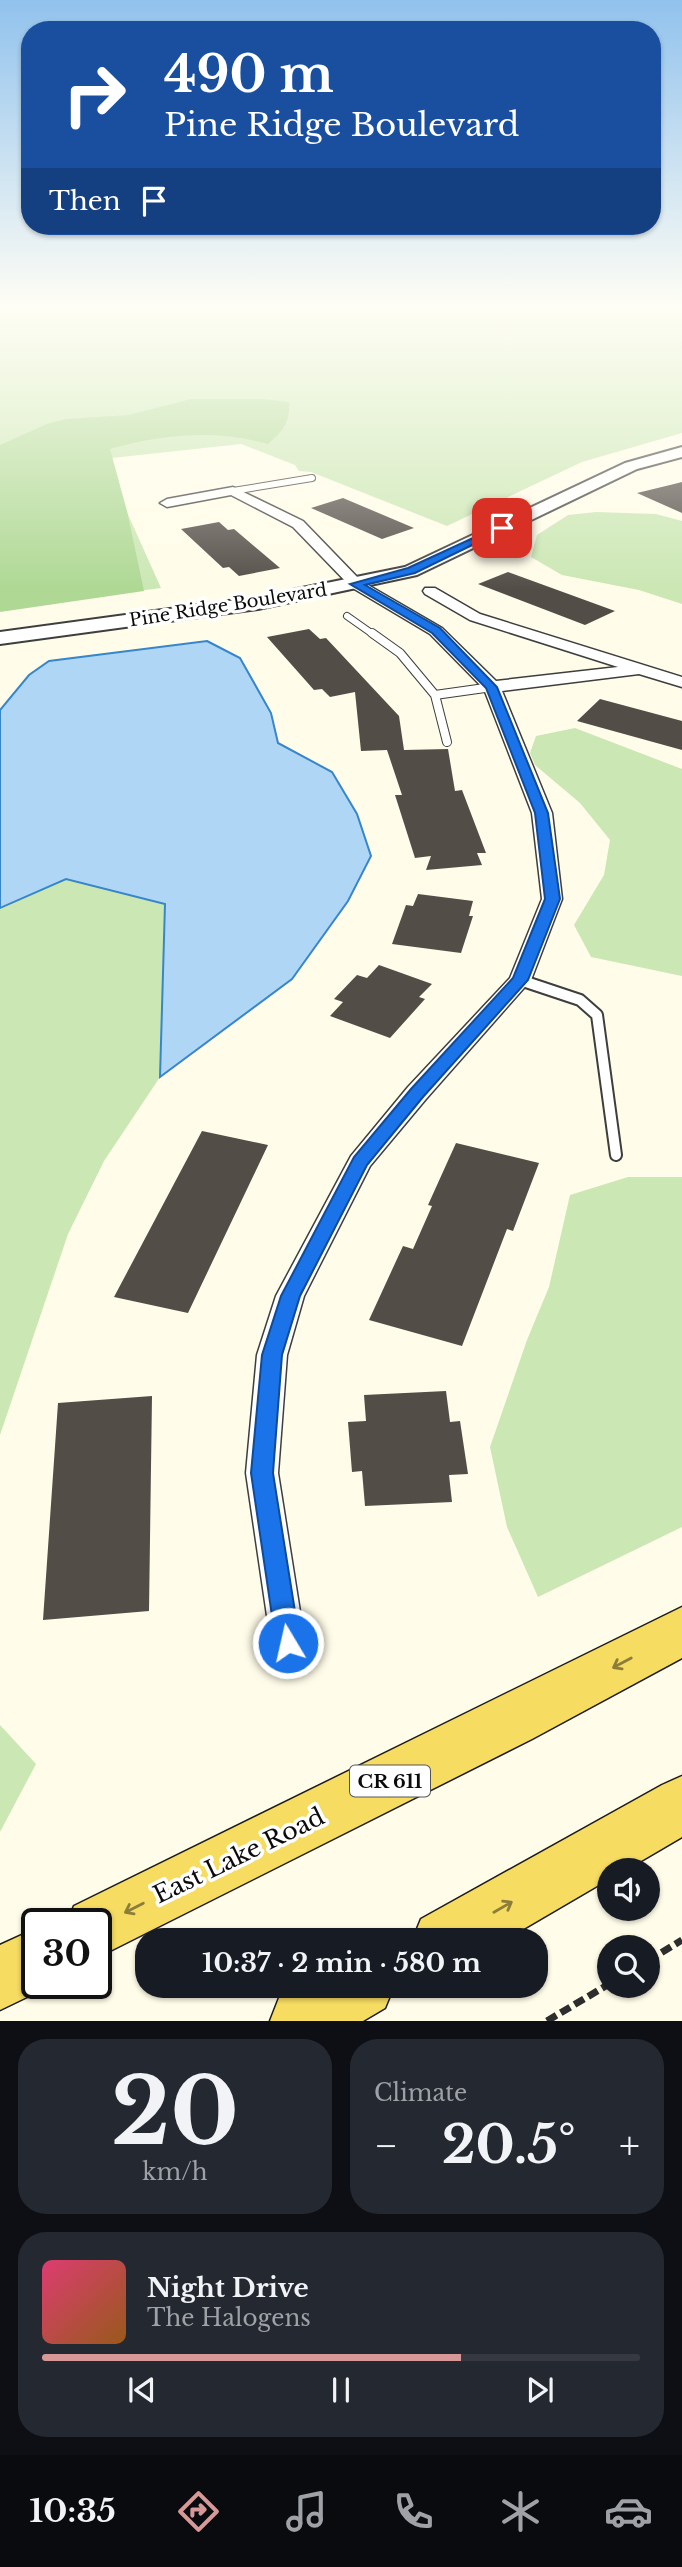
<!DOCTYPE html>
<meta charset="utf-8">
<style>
:root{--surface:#171b24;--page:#242831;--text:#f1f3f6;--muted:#9ea1a6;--line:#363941;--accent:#d79898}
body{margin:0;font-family:"Libre Baskerville",serif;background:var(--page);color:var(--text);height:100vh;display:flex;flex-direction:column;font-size:26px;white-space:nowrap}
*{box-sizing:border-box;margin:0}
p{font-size:23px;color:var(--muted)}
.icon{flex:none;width:38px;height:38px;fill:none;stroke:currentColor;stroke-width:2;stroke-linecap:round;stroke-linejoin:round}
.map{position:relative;height:2021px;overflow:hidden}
.drawer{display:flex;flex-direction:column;gap:18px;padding:18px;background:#0d0f14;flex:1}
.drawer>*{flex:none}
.banner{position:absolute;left:21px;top:21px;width:640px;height:214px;border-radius:28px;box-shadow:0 2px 5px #0004;background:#1a4fa0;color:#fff;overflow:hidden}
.fabs{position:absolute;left:597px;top:1858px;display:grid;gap:14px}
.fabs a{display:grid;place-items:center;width:63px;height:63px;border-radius:50%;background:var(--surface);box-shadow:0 2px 5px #0004;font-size:35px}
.speed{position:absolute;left:21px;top:1908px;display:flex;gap:14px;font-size:35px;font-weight:700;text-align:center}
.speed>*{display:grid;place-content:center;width:91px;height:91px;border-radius:50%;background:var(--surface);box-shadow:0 2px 5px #0004;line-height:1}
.speed .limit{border:4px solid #111;border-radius:10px;background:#fff;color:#111}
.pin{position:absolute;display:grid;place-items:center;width:60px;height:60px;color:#fff;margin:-30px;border-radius:14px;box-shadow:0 4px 10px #0006}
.me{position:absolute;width:77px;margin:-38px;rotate:351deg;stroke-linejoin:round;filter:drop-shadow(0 0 5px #0008)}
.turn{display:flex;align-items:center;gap:24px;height:147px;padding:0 28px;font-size:32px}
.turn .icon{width:91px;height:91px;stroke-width:2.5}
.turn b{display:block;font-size:49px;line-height:60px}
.then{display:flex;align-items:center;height:66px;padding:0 28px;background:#0003;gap:14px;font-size:26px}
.big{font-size:52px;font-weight:700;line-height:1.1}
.drawer .tile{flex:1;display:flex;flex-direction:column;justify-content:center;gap:10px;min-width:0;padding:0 24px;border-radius:28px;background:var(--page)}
.drawer .dial{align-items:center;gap:0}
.dial b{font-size:91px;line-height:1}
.song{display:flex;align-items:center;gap:21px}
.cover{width:84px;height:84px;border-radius:10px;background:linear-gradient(135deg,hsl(340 70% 55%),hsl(30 70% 35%))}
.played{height:7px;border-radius:4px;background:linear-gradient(90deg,var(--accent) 70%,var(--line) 70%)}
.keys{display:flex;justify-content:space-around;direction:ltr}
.heat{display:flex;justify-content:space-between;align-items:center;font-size:38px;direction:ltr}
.drawer .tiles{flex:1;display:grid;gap:18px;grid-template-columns:1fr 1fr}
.tile:last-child{grid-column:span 2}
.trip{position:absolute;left:135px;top:1928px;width:413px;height:70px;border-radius:28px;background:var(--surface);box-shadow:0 2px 5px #0004;font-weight:700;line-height:70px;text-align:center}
.tabs{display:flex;height:112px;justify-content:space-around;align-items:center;background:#090b0e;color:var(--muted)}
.tabs .icon{width:49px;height:49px}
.tabs .selected{color:var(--accent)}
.tabs b{font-size:32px;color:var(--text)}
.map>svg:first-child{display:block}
</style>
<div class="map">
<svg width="682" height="2021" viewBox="0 0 682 2021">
<rect width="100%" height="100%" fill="#fffce9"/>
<path fill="#cbe7b4" d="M0,307H682V433L582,462L447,526L311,472L299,471L295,465L241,444L103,459L161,588L0,609Z
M596,512L656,514L682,521V604L639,590L562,575L531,557L537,535L568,515Z
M575,728L682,769V976L591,957L574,925L604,875L610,840L580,803L535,765L530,753L536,736Z
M66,879L165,904L160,1077L104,1161L68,1234L0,1435V908Z
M628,1177H682V1527L538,1597L507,1527L490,1447L527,1340L549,1287L570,1195Z
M0,1725L36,1764L0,1832Z"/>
<path fill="#aed894" d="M191,399H262L289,402C290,423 283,431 268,444C216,429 161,434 110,449L127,511L144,591L0,612V445L47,424L66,419L129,415Z"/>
<path fill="#afd6f5" stroke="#3786ca" stroke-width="2" d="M207,641L240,658L271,713L278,743L332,772L357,814L371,856L348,901L292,979L160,1077L165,904L66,879L0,908V710L29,675L49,661Z"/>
<path fill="#534d48" d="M682,482V513L637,493L670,485Z
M343,498L414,528L382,539L311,508Z
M219,522L228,530L234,529L280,568L239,576L229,567L223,568L181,529Z
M508,572L615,611L585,625L478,584Z
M309,629L320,639L326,638L399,716L404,750L448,749L455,791L462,790L486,853H477L482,865L426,870L431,856L415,858L395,795H402L387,750L361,751L355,692L330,697L322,689L314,690L267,637Z
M600,699L682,721V750L577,721Z
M418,894L473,901L469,916H473L461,953L392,944L406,905L413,906Z
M379,965L432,984L419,997L425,999L390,1038L330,1016L343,1002L334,999L357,975L367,978Z
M202,1131L268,1145L188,1313L114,1297Z
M456,1143L539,1163L513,1231L507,1229L462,1346L369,1320L403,1246L413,1249L432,1206L428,1205Z
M446,1391L450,1422L460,1421L468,1474L449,1475L452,1502L365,1506L362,1471L352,1472L348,1422L366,1421L364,1395Z
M152,1396L149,1611L43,1620L58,1403Z"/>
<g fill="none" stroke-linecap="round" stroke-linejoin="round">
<defs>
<path id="service-far2" d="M233,491L312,478
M347,616L374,635"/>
<path id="service-far1" d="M372,633L400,653L435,695L492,687
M435,695L447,742"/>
<path id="service" d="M520,980L580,1000L597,1015L616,1155"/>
<path id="minor" d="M233,487L303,521L361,581L442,628L496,681L618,667L470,620L425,594L423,591L425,588H435L480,614L682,677V687L639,674L502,691L552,813L562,899L531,980L426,1099L370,1166L304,1296L287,1355L278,1473L305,1643L300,1654L288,1659L276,1654L271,1643L246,1473L257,1355L276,1296L351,1156L408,1087L510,978L542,899L532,813L484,689L430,634L351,587L293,527L231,495L167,507L160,503L167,499Z"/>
<path id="tertiary" d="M682,447V457L637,469L417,575L258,609L0,644V632L258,597L405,567L625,463Z"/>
<path id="primary" d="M682,1607V1658L532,1739L96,1958V1923H67L74,1906Z
M682,1776V1837L624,1871H609V1879L503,1941H412L421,1919L662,1785Z
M37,1928V1983H56L0,2010V1945Z
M301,1986H394L385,2008L363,2021H270L279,1998Z"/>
</defs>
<use href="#service-far2" stroke="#3e3e3e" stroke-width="8"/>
<use href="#service-far1" stroke="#3e3e3e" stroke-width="10"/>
<use href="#service" stroke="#3e3e3e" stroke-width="14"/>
<use href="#minor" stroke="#3e3e3e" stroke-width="3"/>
<use href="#tertiary" stroke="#3e3e3e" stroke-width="4"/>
<use href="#primary" stroke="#1c1c1c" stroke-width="3"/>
<path stroke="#2d2d2d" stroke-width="7" stroke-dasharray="11 5" stroke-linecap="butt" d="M648,1961L682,1940
M547,2021L609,1984"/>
<use href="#service-far2" stroke="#fff" stroke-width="6"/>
<use href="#service-far1" stroke="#fff" stroke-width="8"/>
<use href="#service" stroke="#fff" stroke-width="10"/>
<use href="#minor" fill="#fff" fill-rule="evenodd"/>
<use href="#tertiary" fill="#fff" fill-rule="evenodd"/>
<use href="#primary" fill="#f6dc61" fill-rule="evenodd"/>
</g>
<defs><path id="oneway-shaft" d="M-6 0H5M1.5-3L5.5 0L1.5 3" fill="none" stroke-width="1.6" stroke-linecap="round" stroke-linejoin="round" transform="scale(1.75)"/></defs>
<g stroke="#8c7e3a">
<use href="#oneway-shaft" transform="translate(622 1663) rotate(152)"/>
<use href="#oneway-shaft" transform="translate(503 1907) rotate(-30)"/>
<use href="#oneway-shaft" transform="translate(134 1908) rotate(153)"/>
</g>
<linearGradient id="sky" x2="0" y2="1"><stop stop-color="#91c2ed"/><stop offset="0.52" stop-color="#fffef5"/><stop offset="1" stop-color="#fffef5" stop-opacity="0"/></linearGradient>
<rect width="682" height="590" fill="url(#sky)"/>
<path fill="#1a73e8" stroke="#114b97" stroke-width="2" d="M499,526L507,528L415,573L365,585L440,628L497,687L548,813L560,899L528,980L423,1097L367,1165L300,1296L282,1355L273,1473L300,1643L297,1651L288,1654L280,1651L276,1643L251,1473L262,1355L281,1296L354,1157L411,1089L513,978L545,899L535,813L486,688L432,633L350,584L408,568Z"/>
<g text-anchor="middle" stroke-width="7" stroke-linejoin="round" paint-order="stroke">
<g font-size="18" fill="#0b0b0b" stroke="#fff">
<text transform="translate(228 605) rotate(-9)" y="6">Pine Ridge Boulevard</text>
</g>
<rect fill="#fff" stroke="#545454" stroke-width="2" x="350" y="1765.5" width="80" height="31" rx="5"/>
<g font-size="19" font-weight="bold" fill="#0b0b0b">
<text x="390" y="1788">CR 611</text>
</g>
<g font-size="24" fill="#0b0b0b" stroke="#fff">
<text transform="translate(239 1856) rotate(-26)" y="8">East Lake Road</text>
</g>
</g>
</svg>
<div class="fabs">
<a><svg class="icon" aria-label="sound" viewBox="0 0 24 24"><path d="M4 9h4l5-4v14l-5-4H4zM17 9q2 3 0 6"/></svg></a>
<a><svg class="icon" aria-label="search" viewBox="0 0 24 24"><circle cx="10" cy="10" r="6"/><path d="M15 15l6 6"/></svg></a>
</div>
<div class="speed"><div class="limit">30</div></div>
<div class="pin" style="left:502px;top:528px;background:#d93025"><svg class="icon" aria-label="arrive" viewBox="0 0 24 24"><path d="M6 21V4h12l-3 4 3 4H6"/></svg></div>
<svg class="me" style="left:288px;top:1643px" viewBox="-20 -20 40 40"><circle r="17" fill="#1a73e8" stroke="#fff" stroke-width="3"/><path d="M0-11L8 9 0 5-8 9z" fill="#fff"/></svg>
<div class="trip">10:37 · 2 min · 580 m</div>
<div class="banner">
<div class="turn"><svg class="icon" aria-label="right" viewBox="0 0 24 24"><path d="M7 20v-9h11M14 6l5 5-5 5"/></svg><div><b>490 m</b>Pine Ridge Boulevard</div></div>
<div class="then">Then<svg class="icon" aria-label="arrive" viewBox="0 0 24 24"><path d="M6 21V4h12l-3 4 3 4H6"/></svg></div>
</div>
</div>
<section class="drawer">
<div class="tiles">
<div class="tile dial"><b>20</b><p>km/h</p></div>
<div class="tile"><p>Climate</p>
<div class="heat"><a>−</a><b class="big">20.5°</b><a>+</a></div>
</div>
<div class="tile">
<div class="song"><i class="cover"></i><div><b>Night Drive</b><p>The Halogens</p></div></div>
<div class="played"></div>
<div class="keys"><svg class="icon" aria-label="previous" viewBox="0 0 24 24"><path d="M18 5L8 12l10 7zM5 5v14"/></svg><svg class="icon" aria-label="pause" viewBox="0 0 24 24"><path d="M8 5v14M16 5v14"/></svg><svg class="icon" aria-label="next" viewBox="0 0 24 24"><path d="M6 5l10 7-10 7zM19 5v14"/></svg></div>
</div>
</div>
</section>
<nav class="tabs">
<b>10:35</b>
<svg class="icon selected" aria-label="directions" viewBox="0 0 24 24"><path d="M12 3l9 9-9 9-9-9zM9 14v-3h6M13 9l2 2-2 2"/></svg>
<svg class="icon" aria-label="music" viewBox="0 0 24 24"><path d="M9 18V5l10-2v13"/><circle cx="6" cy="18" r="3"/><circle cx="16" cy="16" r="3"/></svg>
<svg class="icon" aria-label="phone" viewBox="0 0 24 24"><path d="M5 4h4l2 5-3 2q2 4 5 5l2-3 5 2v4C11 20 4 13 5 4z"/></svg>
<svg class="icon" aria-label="climate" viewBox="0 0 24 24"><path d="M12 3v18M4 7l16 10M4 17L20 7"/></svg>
<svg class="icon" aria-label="car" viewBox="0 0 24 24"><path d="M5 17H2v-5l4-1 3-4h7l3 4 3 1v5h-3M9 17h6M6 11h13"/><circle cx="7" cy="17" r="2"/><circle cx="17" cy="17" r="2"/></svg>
</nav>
